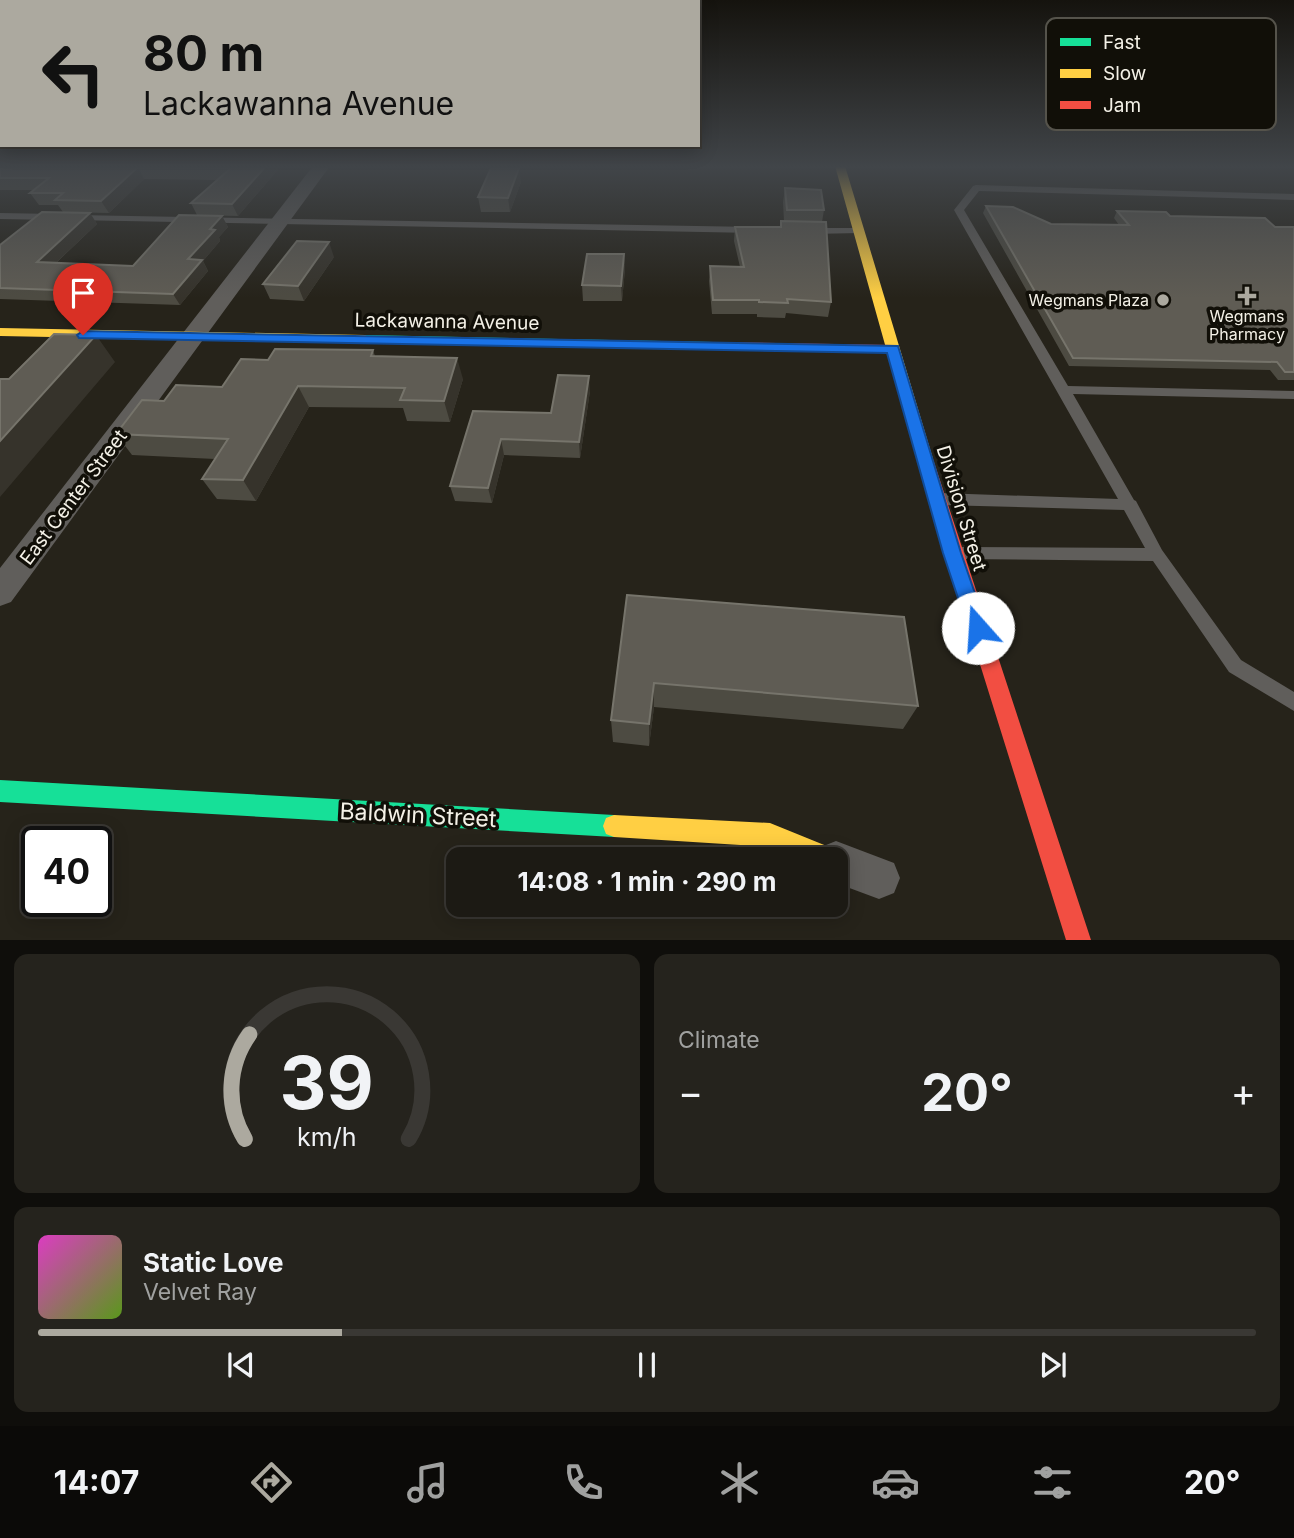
<!DOCTYPE html>
<meta charset="utf-8">
<style>
:root{--surface:#1c1a14;--page:#25231d;--text:#f1f3f6;--muted:#a0a1a0;--line:#3a3834;--accent:#aca99f}
body{margin:0;font-family:Inter,sans-serif;background:var(--page);color:var(--text);height:100vh;display:flex;flex-direction:column;font-size:26px;white-space:nowrap}
*{box-sizing:border-box;margin:0}
p{font-size:23px;color:var(--muted)}
.icon{flex:none;width:38px;height:38px;fill:none;stroke:currentColor;stroke-width:2;stroke-linecap:round;stroke-linejoin:round}
.map{position:relative;height:940px;overflow:hidden}
.side{display:flex;flex-direction:column;gap:14px;padding:14px;background:#0f0e0b;flex:1}
.side>*{flex:none}
.hud{position:absolute;left:0px;top:0px;width:700px;height:147px;box-shadow:0 4px 18px #0003,0 0 0 2px var(--line);background:#aca99f;color:#111;overflow:hidden}
.speed{position:absolute;left:21px;top:826px;display:flex;gap:14px;font-size:35px;font-weight:700;text-align:center}
.speed>*{display:grid;place-content:center;width:91px;height:91px;border-radius:50%;background:var(--surface);box-shadow:0 4px 18px #0003,0 0 0 2px var(--line);line-height:1}
.speed .limit{border:4px solid #111;border-radius:10px;background:#fff;color:#111}
.pin{position:absolute;display:grid;place-items:center;width:60px;height:60px;color:#fff;margin:-72px -30px;border-radius:50% 50% 50% 0;rotate:-45deg;box-shadow:0 0 7px #0007}
.pin .icon{rotate:45deg}
.me{position:absolute;width:77px;margin:-38px;rotate:341deg;stroke-linejoin:round;filter:drop-shadow(0 0 5px #0008)}
.turn{display:flex;align-items:center;gap:24px;height:147px;padding:0 28px;font-size:32px}
.turn .icon{width:91px;height:91px;stroke-width:2.5}
.turn b{display:block;font-size:49px;line-height:60px}
.big{font-size:52px;font-weight:700;line-height:1.1}
.side .tile{flex:1;display:flex;flex-direction:column;justify-content:center;gap:10px;min-width:0;padding:0 24px;border-radius:14px;background:var(--page)}
.side .dial{align-items:center;gap:0}
.dial svg{height:182px;overflow:visible;fill:none;stroke:var(--line);stroke-width:7;stroke-linecap:round;text-anchor:middle}
.dial text{fill:var(--text);stroke:none}
.song{display:flex;align-items:center;gap:21px}
.cover{width:84px;height:84px;border-radius:10px;background:linear-gradient(135deg,hsl(310 70% 55%),hsl(90 70% 35%))}
.played{height:7px;border-radius:4px;background:linear-gradient(90deg,var(--accent) 25%,var(--line) 25%)}
.keys{display:flex;justify-content:space-around;direction:ltr}
.heat{display:flex;justify-content:space-between;align-items:center;font-size:38px;direction:ltr}
.side .tiles{flex:1;display:grid;gap:14px;grid-template-columns:1fr 1fr}
.tile:last-child{grid-column:span 2}
.trip{position:absolute;left:446px;top:847px;width:402px;height:70px;border-radius:14px;background:var(--surface);box-shadow:0 4px 18px #0003,0 0 0 2px var(--line);font-weight:700;line-height:70px;text-align:center}
.tabs{display:flex;height:112px;justify-content:space-around;align-items:center;background:#0b0a08;color:var(--muted)}
.tabs .icon{width:49px;height:49px}
.tabs .active{color:var(--accent)}
.tabs b{font-size:32px;color:var(--text)}
.map>svg:first-child{display:block}
</style>
<div class="map">
<svg width="1294" height="940" viewBox="0 0 1294 940">
<rect width="100%" height="100%" fill="#26231a"/>
<g fill="none" stroke-linecap="round" stroke-linejoin="round">
<path fill="#605e5b" fill-rule="evenodd" d="M976,185L1294,194V200L979,191L964,210L1068,386L1294,391V399L1073,394L1134,500L1136,501L1162,550L1241,660L1294,692V711L1229,672L1153,561L957,559L952,557L949,553L952,549L957,547L1145,548L1124,510L940,505L935,503L933,499L935,495L940,493L1118,499L954,210L973,186Z
M0,213L55,214L60,217L55,220L0,219Z
M75,215L755,227L760,230L755,233L72,220L70,218Z
M857,228L860,229V233L810,234L805,231L810,228Z"/>
<path fill="#605e5b" fill-rule="evenodd" d="M313,166H330L11,602L0,606V568Z
M836,841L894,863L900,878L894,893L879,899L836,883V859H816L821,847Z"/>
<path fill="#16e098" fill-rule="evenodd" d="M365,335L713,342L720,346L713,350L360,342L358,339Z
M0,780L614,815L622,818L625,826L622,834L614,837L0,802Z"/>
<path fill="#ffcf43" fill-rule="evenodd" d="M835,166H845L933,459L930,463L925,465L917,459Z
M0,328L365,335L372,339L365,343L0,336Z
M614,815L770,823L839,851L843,859L836,868V859H802L770,847L614,837L606,834L603,826L606,818Z"/>
<path fill="#f24e42" fill-rule="evenodd" d="M713,342L893,345L900,349L893,353L708,349L706,346Z
M925,453L933,459L1091,940H1066L935,520L917,459Z"/>
</g>
<path fill="#4d4b42" d="M0,166H281L238,216L197,215L191,203L217,180L144,179L109,213L63,212L58,205H39L30,193L33,190H0Z
M521,182L510,212H481L478,197Z
M785,188L824,210L822,222L831,302L828,317L786,313L785,318L757,317V314H712L709,281L710,266L740,267L734,241L735,227H780L781,221H784L783,202Z
M986,206L1051,224L1119,225L1114,218L1117,211L1275,227H1294V380H1278L1270,370L1069,366L983,213Z
M90,213L97,224L56,263L133,266L222,216L228,227L219,237L220,241L203,261L208,271L180,305L0,299V245Z
M624,254L625,269L622,301H583L582,285Z
M334,257L304,301L270,299L263,284Z
M373,350L375,356L463,379L450,422L407,421L403,408L309,407L256,501L217,499L202,479L215,459L132,455L116,434L164,401L222,387L268,360Z
M590,391L580,458L504,455L492,503L455,501L450,486L473,411L551,413Z
M627,595L918,706L903,729L654,707L649,746L613,742L611,720Z"/>
<path fill="#36332b" d="M266,166H281L238,216L232,204Z
M138,167L144,179L109,213L101,201Z
M519,168L521,182L510,212L508,198Z
M90,213L97,224L45,273L37,262Z
M222,216L228,227L219,237L220,241L203,261L208,271L180,305L173,294L188,259L210,229Z
M329,242L334,257L304,301L298,286Z
M624,254L625,269L622,301L621,286Z
M96,335L115,362L0,497V441Z
M457,358L463,379L450,422L444,401Z
M589,376L590,391L580,458L579,442Z
M298,386L309,407L256,501L243,480Z
M501,439L504,455L492,503L488,488Z
M654,683V707L649,746V724Z"/>
<path fill="#5f5c54" stroke="#76746b" stroke-width="2" d="M0,166H266L232,204L191,203L231,168L138,167L101,201L55,200L63,193H30L49,178H0Z
M491,168H519L508,198L478,197Z
M785,188L821,190L824,210H787Z
M986,206L1013,207L1051,224L1129,225L1117,211L1166,212L1170,216L1265,218L1275,227H1294V372H1285L1277,362L1073,358Z
M42,212L90,213L37,262L133,266L179,215L222,216L210,229L215,230L188,259L202,260L173,294L0,288V245Z
M781,221L826,222L831,302L787,299L788,303L759,302V300H713L710,266L744,267L735,227H781Z
M297,241L329,242L298,286L263,284Z
M587,254H624L621,286L582,285Z
M54,334L96,335L0,441V379H9Z
M275,349L373,350L371,356L457,358L444,401L400,400L405,388L298,386L243,480L202,479L228,439L116,434L142,400L164,401L176,385L222,387L241,359L268,360Z
M558,375L589,376L579,442L501,439L488,488L450,486L473,411L551,413Z
M627,595L904,617L918,706L654,683L649,724L611,720Z"/>
<linearGradient id="sky" x2="0" y2="1"><stop stop-color="#15130e"/><stop offset="0.56" stop-color="#414549"/><stop offset="1" stop-color="#414549" stop-opacity="0"/></linearGradient>
<rect width="1294" height="298" fill="url(#sky)"/>
<path fill="#1a73e8" stroke="#114b97" stroke-width="2" d="M83,331L898,346L961,553L987,628L985,634L978,637L971,634L968,628L943,553L887,353L79,338L77,335Z"/>
<g fill="#aca99f" stroke="#110f08" stroke-width="2.5">
<path d="M1243.5 285.5h7v7h7v7h-7v7h-7v-7h-7v-7h7z"/>
<circle cx="1163" cy="300" r="7"/>
</g>
<g text-anchor="middle" stroke-width="7" stroke-linejoin="round" paint-order="stroke">
<g font-size="16" fill="#f4f1e7" stroke="#110f08" text-anchor="end">
<text x="1149" y="306">Wegmans Plaza</text>
<text x="1247" y="322" text-anchor="middle">Wegmans<tspan x="1247" dy="18">Pharmacy</tspan></text>
</g>
<g font-size="19" fill="#f4f1e7" stroke="#110f08">
<text transform="translate(447 321) rotate(1)" y="7">Lackawanna Avenue</text>
<text transform="translate(73 497) rotate(-53)" y="7">East Center Street</text>
<text transform="translate(962 508) rotate(73)" y="7">Division Street</text>
</g>
<g font-size="23" fill="#f4f1e7" stroke="#110f08">
<text transform="translate(418 815) rotate(3)" y="8">Baldwin Street</text>
</g>
</g>
<rect x="1046" y="18" width="230" height="112" rx="10" fill="#110f08" stroke="#55534b" stroke-width="2"/>
<rect x="1060" y="38" width="31" height="8" fill="#16e098"/>
<rect x="1060" y="69" width="31" height="9" fill="#ffcf43"/>
<rect x="1060" y="101" width="31" height="8" fill="#f24e42"/>
<g font-size="19" fill="#f4f1e7">
<text x="1103" y="49">Fast</text>
<text x="1103" y="80">Slow</text>
<text x="1103" y="112">Jam</text>
</g>
</svg>
<div class="speed"><div class="limit">40</div></div>
<div class="pin" style="left:83px;top:335px;background:#d93025"><svg class="icon" aria-label="arrive" viewBox="0 0 24 24"><path d="M6 21V4h12l-3 4 3 4H6"/></svg></div>
<svg class="me" style="left:978px;top:628px" viewBox="-20 -20 40 40"><circle r="19" fill="#fff"/><path d="M0-13L10 11 0 6-10 11z" fill="#1a73e8"/></svg>
<div class="trip">14:08 · 1 min · 290 m</div>
<div class="hud">
<div class="turn"><svg class="icon" aria-label="left" viewBox="0 0 24 24"><path d="M17 20v-9H6M10 6l-5 5 5 5"/></svg><div><b>80 m</b>Lackawanna Avenue</div></div>
</div>
</div>
<section class="side">
<div class="tiles">
<div class="tile dial"><svg viewBox="0 0 100 80">
<path d="M14 69A42 42 0 1 1 86 69"/>
<path d="M14 69A42 42 0 0 1 16 23" stroke="#aca99f"/>
<text x="50" y="56" font-size="32" font-weight="700">39</text>
<text x="50" y="72" font-size="11">km/h</text>
</svg></div>
<div class="tile"><p>Climate</p>
<div class="heat"><a>−</a><b class="big">20°</b><a>+</a></div>
</div>
<div class="tile">
<div class="song"><i class="cover"></i><div><b>Static Love</b><p>Velvet Ray</p></div></div>
<div class="played"></div>
<div class="keys"><svg class="icon" aria-label="previous" viewBox="0 0 24 24"><path d="M18 5L8 12l10 7zM5 5v14"/></svg><svg class="icon" aria-label="pause" viewBox="0 0 24 24"><path d="M8 5v14M16 5v14"/></svg><svg class="icon" aria-label="next" viewBox="0 0 24 24"><path d="M6 5l10 7-10 7zM19 5v14"/></svg></div>
</div>
</div>
</section>
<nav class="tabs">
<b>14:07</b>
<svg class="icon active" aria-label="directions" viewBox="0 0 24 24"><path d="M12 3l9 9-9 9-9-9zM9 14v-3h6M13 9l2 2-2 2"/></svg>
<svg class="icon" aria-label="music" viewBox="0 0 24 24"><path d="M9 18V5l10-2v13"/><circle cx="6" cy="18" r="3"/><circle cx="16" cy="16" r="3"/></svg>
<svg class="icon" aria-label="phone" viewBox="0 0 24 24"><path d="M5 4h4l2 5-3 2q2 4 5 5l2-3 5 2v4C11 20 4 13 5 4z"/></svg>
<svg class="icon" aria-label="climate" viewBox="0 0 24 24"><path d="M12 3v18M4 7l16 10M4 17L20 7"/></svg>
<svg class="icon" aria-label="car" viewBox="0 0 24 24"><path d="M5 17H2v-5l4-1 3-4h7l3 4 3 1v5h-3M9 17h6M6 11h13"/><circle cx="7" cy="17" r="2"/><circle cx="17" cy="17" r="2"/></svg>
<svg class="icon" aria-label="filters" viewBox="0 0 24 24"><path d="M4 7h16M4 17h16"/><circle cx="9" cy="7" r="2"/><circle cx="15" cy="17" r="2"/></svg>
<b>20°</b>
</nav>
